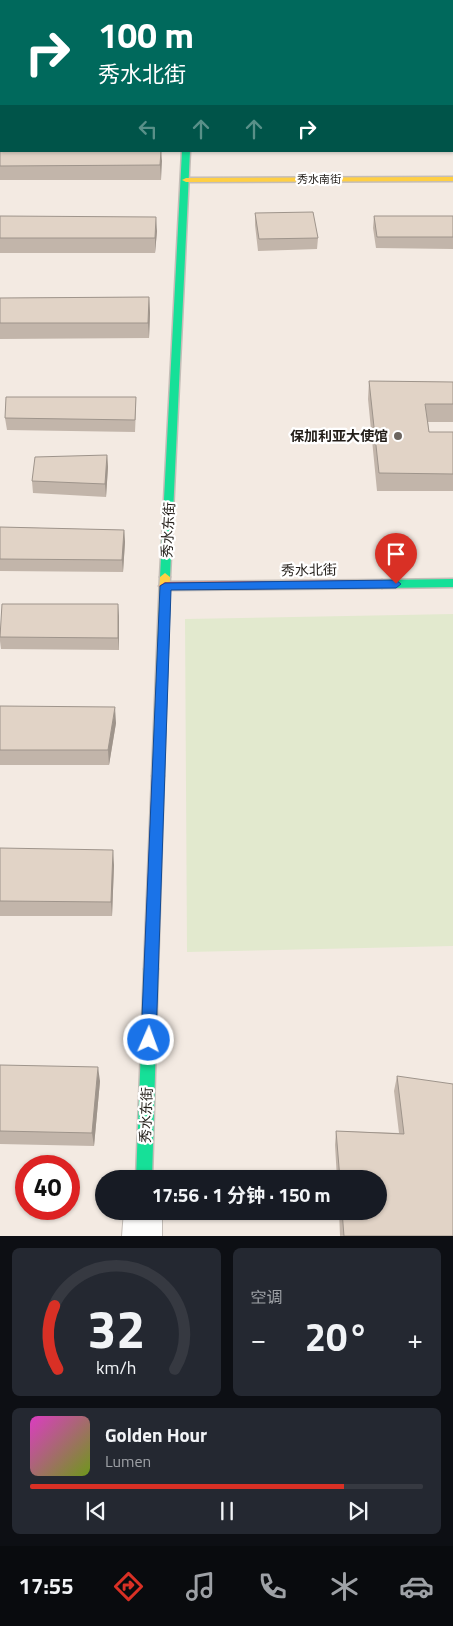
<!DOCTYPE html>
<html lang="zh">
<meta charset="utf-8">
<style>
:root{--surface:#171b24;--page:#242831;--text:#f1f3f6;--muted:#9ea1a6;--line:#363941;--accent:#d93025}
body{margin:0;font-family:"Titillium Web","Noto Sans SC",sans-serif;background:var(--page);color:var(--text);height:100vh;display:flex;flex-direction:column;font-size:19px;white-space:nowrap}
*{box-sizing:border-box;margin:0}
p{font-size:16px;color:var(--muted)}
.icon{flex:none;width:28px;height:28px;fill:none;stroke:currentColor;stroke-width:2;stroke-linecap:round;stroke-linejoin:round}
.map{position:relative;height:1236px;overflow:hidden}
.drawer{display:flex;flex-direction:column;gap:12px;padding:12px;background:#0d0f14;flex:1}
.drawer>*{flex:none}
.hud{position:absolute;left:0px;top:0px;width:454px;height:152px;box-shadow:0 1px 4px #0004;background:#00695c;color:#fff;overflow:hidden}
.speed{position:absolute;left:15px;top:1155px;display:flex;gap:10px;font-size:25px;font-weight:700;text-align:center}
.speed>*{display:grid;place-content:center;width:65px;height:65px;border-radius:50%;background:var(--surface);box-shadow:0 1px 4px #0004;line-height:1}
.speed .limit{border:8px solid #d22;background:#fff;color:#111}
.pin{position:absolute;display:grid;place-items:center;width:42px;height:42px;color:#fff;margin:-51px -21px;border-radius:50% 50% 50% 0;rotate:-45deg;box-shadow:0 0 5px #0007}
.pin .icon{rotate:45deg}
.me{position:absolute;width:55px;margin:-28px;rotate:2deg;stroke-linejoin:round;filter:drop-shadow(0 0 4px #0008)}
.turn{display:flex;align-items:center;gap:18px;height:105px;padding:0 15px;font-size:22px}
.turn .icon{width:65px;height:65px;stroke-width:2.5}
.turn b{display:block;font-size:35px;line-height:42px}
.lanes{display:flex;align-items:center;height:48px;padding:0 15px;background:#0003;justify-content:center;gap:25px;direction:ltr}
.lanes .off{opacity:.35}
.big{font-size:38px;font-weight:700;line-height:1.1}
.drawer .card{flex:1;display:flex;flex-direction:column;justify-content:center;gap:8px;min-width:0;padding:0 18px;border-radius:8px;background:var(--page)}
.drawer .dial{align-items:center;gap:0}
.dial svg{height:130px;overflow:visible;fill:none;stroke:var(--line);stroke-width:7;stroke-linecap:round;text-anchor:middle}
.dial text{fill:var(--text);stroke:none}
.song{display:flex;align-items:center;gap:15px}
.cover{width:60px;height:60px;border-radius:8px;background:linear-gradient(135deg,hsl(310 70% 55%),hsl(80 70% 35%))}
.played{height:5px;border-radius:2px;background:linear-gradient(90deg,var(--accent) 80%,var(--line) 80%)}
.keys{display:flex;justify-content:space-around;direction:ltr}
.heat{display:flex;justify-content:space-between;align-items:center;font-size:28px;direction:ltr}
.drawer .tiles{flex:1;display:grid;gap:12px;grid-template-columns:1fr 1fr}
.card:last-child{grid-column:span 2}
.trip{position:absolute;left:95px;top:1170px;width:292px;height:50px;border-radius:25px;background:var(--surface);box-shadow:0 1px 4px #0004;font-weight:700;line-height:50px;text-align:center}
.tabs{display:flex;height:80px;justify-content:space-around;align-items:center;background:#090b0e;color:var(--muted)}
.tabs .icon{width:35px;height:35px}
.tabs .selected{color:var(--accent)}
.tabs b{font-size:22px;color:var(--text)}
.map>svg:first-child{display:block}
</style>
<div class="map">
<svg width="453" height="1236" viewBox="0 0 453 1236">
<rect width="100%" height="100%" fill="#f3eae2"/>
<path fill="#e2e9ce" d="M453,614V946L187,952L185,619Z"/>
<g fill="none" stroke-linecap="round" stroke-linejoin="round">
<defs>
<path id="lane" d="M0,133L1,134V141H0Z"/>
<path id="street" d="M180,0H196V1H180Z
M124,1211H162V1236H122Z"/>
<path id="fast" d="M182,151H190L170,577L165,581L160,577Z
M453,579V587L382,588L377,584L382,580Z
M151,963L156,965L158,969L152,1179H136L144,969L146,965Z"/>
<path id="slow" d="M453,177V181L186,182L182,180L186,178Z
M165,573L170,577L164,776L162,780L158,781L154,780L152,776L160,577Z"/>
<path id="jam" d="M382,580L387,584L382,588L165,590L159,586L165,582Z
M158,771L162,772L164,776L158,969L156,973L151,975L146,973L144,969L152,776L154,772Z"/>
</defs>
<use href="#lane" stroke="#c4bdb7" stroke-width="2"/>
<use href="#street" stroke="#c4bdb7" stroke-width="2"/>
<use href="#fast" stroke="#c4bdb7" stroke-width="3"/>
<use href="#slow" stroke="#c4bdb7" stroke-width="3"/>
<use href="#jam" stroke="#c4bdb7" stroke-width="3"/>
<use href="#lane" fill="#fdfcfb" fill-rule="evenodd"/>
<use href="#street" fill="#fdfcfb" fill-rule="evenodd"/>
<use href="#fast" fill="#16e098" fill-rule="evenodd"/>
<use href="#slow" fill="#ffcf43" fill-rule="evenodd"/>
<use href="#jam" fill="#f24e42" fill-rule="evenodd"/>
</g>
<path fill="#c2b5aa" d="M297,0H453V21L452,1H297Z
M0,147L1,151H161V180H0Z
M255,213L318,238L317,249L258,251L255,225Z
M0,216L157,231L155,253H0Z
M374,216H453V249L376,248L373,228Z
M149,297L150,313L149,338L0,339V298Z
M369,381L453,382V422H428L429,432H453V491H377L368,399Z
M136,397V409L135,432L7,430L5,418Z
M107,455L108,467L106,497L33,493L32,481Z
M0,527L124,530L125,542L123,572L0,571Z
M119,616V650L1,649L0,641V630Z
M0,706L116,723L109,765H0Z
M0,848L114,865L112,916H0Z
M0,1065L100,1081L94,1146L0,1144Z
M397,1076L453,1236H340L339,1211H379V1179H337L335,1145L336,1131L399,1133L394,1091Z"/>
<path fill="#9e948b" d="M161,151L162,161L161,180L160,165Z
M156,217L157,231L155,253V238Z
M149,297L150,313L149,338L148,323Z
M107,455L108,467L106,497L105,484Z
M124,530L125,542L123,572L122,560Z
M118,604L119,616V650L118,638Z
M115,707L116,723L109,765L108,750Z
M113,850L114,865L112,916L111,902Z
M98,1067L100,1081L94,1146L92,1133Z"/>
<path fill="#e1d3c6" stroke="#9e948b" d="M59,0H154V1H59Z
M212,0H266V1H212Z
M311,0H364L365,1H311Z
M374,0H453V7L452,1H374Z
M452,56H453V76H452Z
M0,147H1V151H161L160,165L0,166Z
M313,212L318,238L259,239L255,213Z
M0,216L156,217L155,238H0Z
M374,216H453V237H377Z
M149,297L148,323H0V298Z
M369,381L453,382V404H425L429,432H453V474L379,473Z
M6,397H136L135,420L5,418Z
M107,455L105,484L32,481L35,457Z
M0,527L124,530L122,560L0,559Z
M2,604H118V638L0,637Z
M0,706L115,707L108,750H0Z
M0,848L113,850L111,902L0,901Z
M0,1065L98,1067L92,1133L0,1131Z
M397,1076L453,1084V1236H344L342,1211H379V1179H340L336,1131L404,1134Z"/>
<path fill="#1a73e8" stroke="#114b97" d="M396,580L401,584L396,588L171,590L156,1040L154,1045L149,1047L144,1045L141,1040L160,586L165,583Z"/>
<circle fill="#6c655f" stroke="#fff" stroke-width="2" cx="398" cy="436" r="5"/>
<g text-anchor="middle" stroke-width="4.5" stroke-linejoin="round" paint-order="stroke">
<g font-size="11" fill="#231e19" stroke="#fff">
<text x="319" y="183">秀水南街</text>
</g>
<g font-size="14" font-weight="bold" fill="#231e19" stroke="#fff" text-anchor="end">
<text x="388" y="441">保加利亚大使馆</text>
</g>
<g font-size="14" fill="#231e19" stroke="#fff">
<text transform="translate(168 530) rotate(-87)" y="5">秀水东街</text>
<text transform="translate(309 570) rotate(-1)" y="5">秀水北街</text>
<text transform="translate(146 1115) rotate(-88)" y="5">秀水东街</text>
</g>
</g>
</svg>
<div class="speed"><div class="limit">40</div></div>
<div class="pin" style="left:396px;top:584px;background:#d93025"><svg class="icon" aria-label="arrive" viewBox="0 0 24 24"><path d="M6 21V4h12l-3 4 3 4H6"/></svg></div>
<svg class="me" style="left:149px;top:1040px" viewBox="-20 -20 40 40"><circle r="17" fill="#1a73e8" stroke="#fff" stroke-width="3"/><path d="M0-11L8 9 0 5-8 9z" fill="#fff"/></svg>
<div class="trip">17:56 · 1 分钟 · 150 m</div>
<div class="hud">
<div class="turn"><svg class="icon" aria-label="right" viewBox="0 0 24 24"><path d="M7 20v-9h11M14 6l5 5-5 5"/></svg><div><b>100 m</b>秀水北街</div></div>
<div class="lanes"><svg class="icon off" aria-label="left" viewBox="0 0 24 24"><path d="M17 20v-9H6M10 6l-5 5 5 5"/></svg><svg class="icon off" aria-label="ahead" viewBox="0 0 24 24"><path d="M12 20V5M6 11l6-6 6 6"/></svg><svg class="icon off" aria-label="ahead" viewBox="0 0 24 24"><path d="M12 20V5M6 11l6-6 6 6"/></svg><svg class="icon" aria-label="right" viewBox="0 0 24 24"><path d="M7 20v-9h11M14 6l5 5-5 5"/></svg></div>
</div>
</div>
<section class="drawer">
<div class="tiles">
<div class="card dial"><svg viewBox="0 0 100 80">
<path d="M14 69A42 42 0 1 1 86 69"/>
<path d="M14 69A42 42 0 0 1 12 30" stroke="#d93025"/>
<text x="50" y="56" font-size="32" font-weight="700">32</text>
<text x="50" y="72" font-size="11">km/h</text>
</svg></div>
<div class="card"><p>空调</p>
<div class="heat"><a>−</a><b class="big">20°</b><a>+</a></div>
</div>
<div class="card">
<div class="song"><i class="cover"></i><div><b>Golden Hour</b><p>Lumen</p></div></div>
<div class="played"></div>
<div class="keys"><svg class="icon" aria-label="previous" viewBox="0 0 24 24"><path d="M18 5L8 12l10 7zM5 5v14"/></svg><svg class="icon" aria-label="pause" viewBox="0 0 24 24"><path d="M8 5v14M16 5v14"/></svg><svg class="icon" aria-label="next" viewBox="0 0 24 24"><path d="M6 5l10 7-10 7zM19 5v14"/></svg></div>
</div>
</div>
</section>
<nav class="tabs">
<b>17:55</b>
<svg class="icon selected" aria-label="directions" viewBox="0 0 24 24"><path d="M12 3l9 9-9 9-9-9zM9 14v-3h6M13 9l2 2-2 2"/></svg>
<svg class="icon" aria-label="music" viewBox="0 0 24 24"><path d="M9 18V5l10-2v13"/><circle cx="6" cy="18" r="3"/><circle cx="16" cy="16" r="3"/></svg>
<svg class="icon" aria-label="phone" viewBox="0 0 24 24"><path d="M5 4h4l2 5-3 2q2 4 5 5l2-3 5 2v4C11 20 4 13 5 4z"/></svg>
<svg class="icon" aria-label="climate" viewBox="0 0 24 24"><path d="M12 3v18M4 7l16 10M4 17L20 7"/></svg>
<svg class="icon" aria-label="car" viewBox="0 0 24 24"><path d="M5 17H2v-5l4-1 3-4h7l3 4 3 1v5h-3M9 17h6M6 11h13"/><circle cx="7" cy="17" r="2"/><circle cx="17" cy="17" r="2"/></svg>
</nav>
